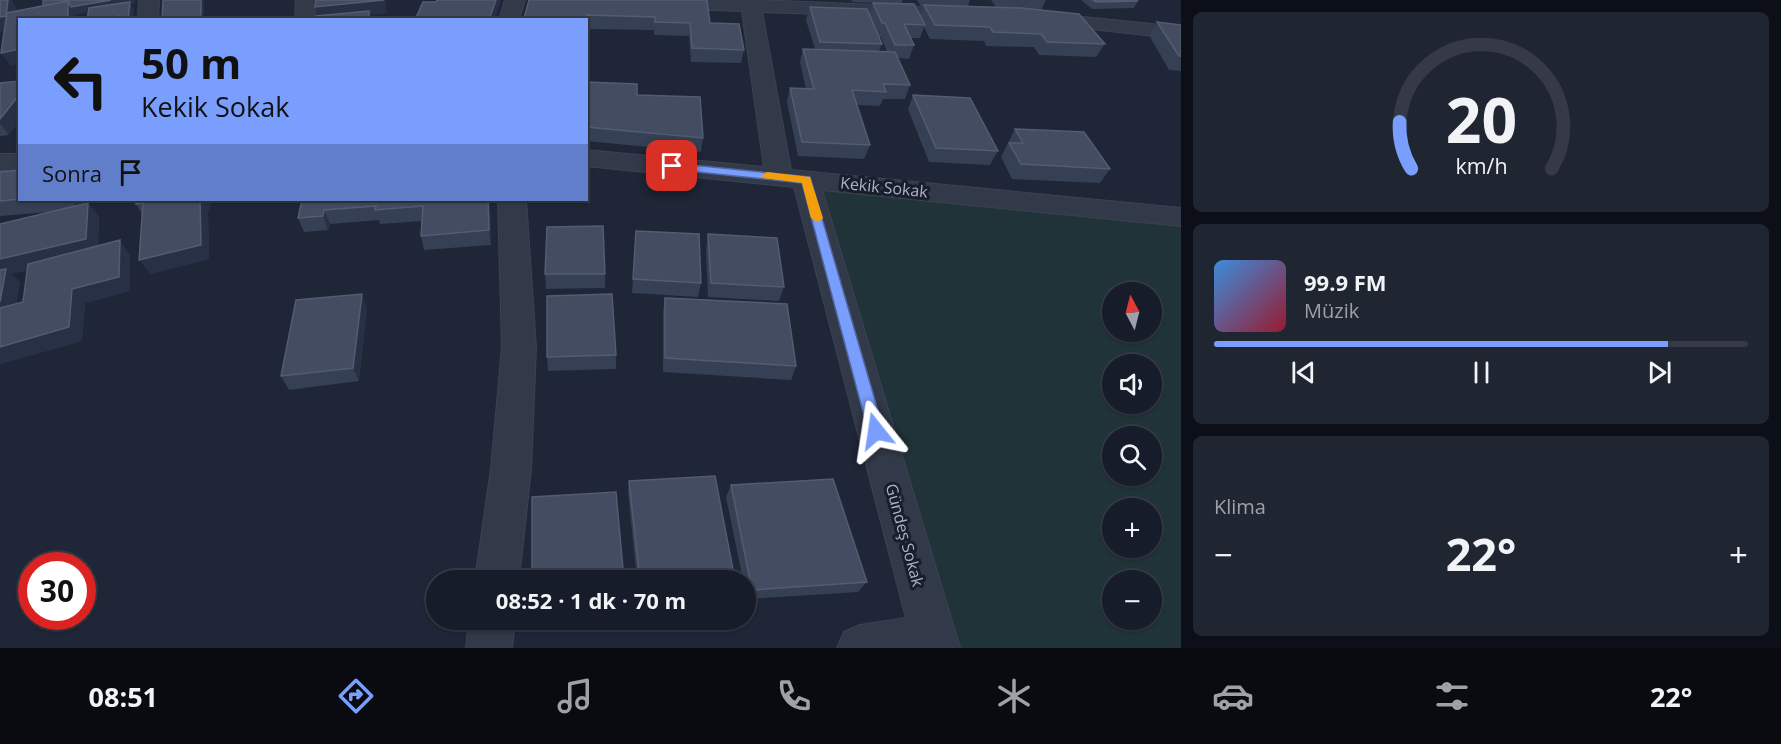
<!DOCTYPE html>
<html lang="tr">
<meta charset="utf-8">
<style>
:root{--surface:#161c29;--page:#1f2531;--text:#f1f3f6;--muted:#9ea1a8;--line:#353a46;--accent:#799efd}
body{margin:0;font-family:"Open Sans",sans-serif;background:var(--page);color:var(--text);height:100vh;display:flex;flex-direction:column;font-size:22px;white-space:nowrap}
*{box-sizing:border-box;margin:0}
p{font-size:20px;color:var(--muted)}
.icon{flex:none;width:33px;height:33px;fill:none;stroke:currentColor;stroke-width:2;stroke-linecap:round;stroke-linejoin:round}
.map{position:relative;flex:1;overflow:hidden}
.drawer{display:flex;flex-direction:column;gap:12px;padding:12px;background:#0c0f17;width:600px}
.drawer>*{flex:none}
.top-card{position:absolute;left:18px;top:18px;width:570px;height:183px;border-radius:0px;box-shadow:0 2px 4px #0004,0 0 0 2px var(--line);background:#799efd;color:#111;overflow:hidden}
.needle{width:39px;rotate:353deg}
.fabs{position:absolute;left:1102px;top:282px;display:grid;gap:12px}
.fabs a{display:grid;place-items:center;width:60px;height:60px;border-radius:50%;background:var(--surface);box-shadow:0 2px 4px #0004,0 0 0 2px var(--line);font-size:30px}
.speed{position:absolute;left:18px;top:552px;display:flex;gap:12px;font-size:30px;font-weight:700;text-align:center}
.speed>*{display:grid;place-content:center;width:78px;height:78px;border-radius:50%;background:var(--surface);box-shadow:0 2px 4px #0004,0 0 0 2px var(--line);line-height:1}
.speed .limit{border:9px solid #d22;background:#fff;color:#111}
.pin{position:absolute;display:grid;place-items:center;width:51px;height:51px;color:#fff;margin:-26px;border-radius:12px;box-shadow:0 3px 9px #0006}
.me{position:absolute;width:66px;margin:-33px;rotate:345deg;stroke-linejoin:round;filter:drop-shadow(0 0 4px #0008)}
.turn{display:flex;align-items:center;gap:21px;height:126px;padding:0 24px;font-size:27px}
.turn .icon{width:78px;height:78px;stroke-width:2.5}
.turn b{display:block;font-size:42px;line-height:51px}
.then{display:flex;align-items:center;height:57px;padding:0 24px;background:#0003;gap:12px;font-size:22px}
.big{font-size:45px;font-weight:700;line-height:1.1}
.drawer .card{flex:1;display:flex;flex-direction:column;justify-content:center;gap:9px;min-width:0;padding:0 21px;border-radius:9px;background:var(--page)}
.drawer .dial{align-items:center;gap:0}
.dial svg{height:156px;overflow:visible;fill:none;stroke:var(--line);stroke-width:7;stroke-linecap:round;text-anchor:middle}
.dial text{fill:var(--text);stroke:none}
.song{display:flex;align-items:center;gap:18px}
.cover{width:72px;height:72px;border-radius:9px;background:linear-gradient(135deg,hsl(210 70% 55%),hsl(350 70% 35%))}
.played{height:6px;border-radius:3px;background:linear-gradient(90deg,var(--accent) 85%,var(--line) 85%)}
.keys{display:flex;justify-content:space-around;direction:ltr}
.heat{display:flex;justify-content:space-between;align-items:center;font-size:33px;direction:ltr}
.trip{position:absolute;left:426px;top:570px;width:330px;height:60px;border-radius:30px;background:var(--surface);box-shadow:0 2px 4px #0004,0 0 0 2px var(--line);font-weight:700;line-height:60px;text-align:center}
.menu{display:flex;height:96px;justify-content:space-around;align-items:center;background:#090b10;color:var(--muted)}
.menu .icon{width:42px;height:42px}
.menu .on{color:var(--accent)}
.menu b{font-size:27px;color:var(--text)}
main{display:flex;flex:1;min-height:0}
.map>svg:first-child{display:block}
</style>
<main>
<div class="map">
<svg width="1181" height="648" viewBox="0 0 1181 648">
<rect width="100%" height="100%" fill="#1e2637"/>
<path fill="#203338" fill-rule="evenodd" d="M806,180L1181,217V648H937ZM1113,292H1152V332H1113ZM1113,364H1152V404H1113ZM1113,436H1152V476H1113ZM1113,508H1152V548H1113ZM1113,580H1152V620H1113Z"/>
<g fill="none" stroke-linecap="round" stroke-linejoin="round">
<defs>
<path id="minor" d="M139,0H159L158,20H138Z
M296,0H316L315,20H295Z
M505,0H525L519,20H499Z
M576,0H758L972,9L975,13L972,17L965,19L762,12L791,170L1181,208V226L822,190L960,648H837L844,632L860,625L906,618L794,187L586,166V150L764,167L742,11L586,6Z
M1044,13L1181,27V39L1037,23L1034,19L1037,15Z
M0,154H20V170H0Z
M498,200H526L536,347L531,469L519,580H475L491,469L502,347Z
M469,620H515L512,648H466Z"/>
</defs>
<use href="#minor" stroke="#3c4251" stroke-width="2"/>
<use href="#minor" fill="#323948" fill-rule="evenodd"/>
</g>
<path fill="#364054" fill-rule="evenodd" d="M529,0L710,23L744,50L741,63L691,62L689,36L654,35V30L587,29L586,32V20H525Z
M851,0H903L901,4L920,15L923,7L921,6L917,0H970L968,6L996,7L991,0H1046L1041,10L1105,44L1096,57L1039,55L1034,47L986,46L984,41L930,39L924,27L920,38H911L914,45L909,59L898,58L910,85L905,99H883L880,106L857,105L870,145L864,159L798,156L787,102L790,88L806,89L800,62L803,49H815L806,20L810,7L869,14L873,3L852,2ZM879,37H881L887,52L879,51L882,44Z
M1081,0H1136L1138,1L1134,8L1092,9Z
M1157,22L1181,25V71L1169,70L1149,35Z
M586,82L637,95L703,138L701,152L586,141Z
M0,83L9,135L0,136Z
M913,95L998,151L990,165L929,162L908,109Z
M1015,129L1110,169L1100,183L1012,179L1001,157Z
M0,172L20,200H86L83,204L88,203L99,217L98,246L130,255V291L85,303L82,341L0,364V224L49,212L0,216ZM27,270L23,302L16,304L20,283L11,274Z
M138,200L208,213L209,259L150,274L142,214L136,204Z
M302,200H490L491,245L424,250L421,236L422,221L380,224L379,220L330,224L328,230L304,232L298,218Z
M636,231L701,283L698,297L632,293Z
M708,234L784,287L779,301L708,297L706,249Z
M545,274H605V288L546,289Z
M665,298L796,366L791,380L663,372V312Z
M367,308L359,381L289,390L281,376Z
M616,355V369L548,371L547,357Z
M629,481L735,580H637L628,493Z
M731,485L867,582L858,592L747,599L746,592V580H743L726,497Z
M532,620H626V626L534,632Z"/>
<path fill="#273044" d="M8,0H12L17,9L15,29L0,32V17Z
M111,0H135V4H131L134,9L133,20H128L130,5L75,15L76,20H68V1Z
M201,0H204V20H198Z
M386,0L387,13L370,15L371,20H319L315,7Z
M496,0H501L495,20H489Z
M20,49V64L11,66L1,53Z
M20,94V121L9,135L0,123V119Z
M72,200H86L80,210Z
M200,200H213L208,213L209,259L150,274L139,260Z
M488,200H490L491,245L489,230Z
M88,203L99,217L97,253L11,274L20,283L13,322L0,310V259Z
M324,210L330,224L328,230L323,216Z
M120,240L130,255V291L85,303L82,341L0,364V347Z
M362,294L367,308L359,381L353,368Z"/>
<path fill="#434c61" stroke="#535c70" stroke-width="1.5" d="M0,0H8L6,16L0,17Z
M43,0H111L71,7L68,1L43,6Z
M163,0H201V14L198,20H162Z
M316,0H384L315,7Z
M437,0H496L489,20H415L423,2H436Z
M529,0H707L710,23L739,24L744,50L692,48L690,23L655,22V17L587,15L586,20H536V19L524,18Z
M1093,0H1136L1138,1L1096,2Z
M68,1V20H20V49L1,53L7,13Z
M130,2L128,20H123L120,16L95,20H87L89,8Z
M873,3L914,4L925,25L904,24L914,45H895L885,23H882Z
M924,5L1021,8L1079,14L1105,44L1047,42L1041,34L993,32L990,27L935,25Z
M810,7L867,9L882,44L820,42Z
M369,11V20H316V16Z
M120,16L118,20H95Z
M1157,22L1181,25V56H1179Z
M803,49L895,52L910,85L883,84L886,92L852,90L870,145L802,142L790,88L814,89Z
M20,81V94L0,119V83Z
M586,82L637,84V95L700,97L703,138L586,127Z
M913,95L970,98L998,151L936,148Z
M1015,129L1084,132L1110,169L1021,164L1009,143H1023Z
M20,170V199L0,201V172Z
M138,200H200L201,245L139,260L143,203L136,204Z
M302,200H488L489,230L421,236L423,206L375,210L376,206L324,210L323,216L298,218Z
M88,203L86,239L0,259V224Z
M603,226L605,274H545L547,227Z
M636,231L699,234L701,283L633,279Z
M708,234L777,238L784,287L711,283Z
M120,240L119,277L72,289L69,327L0,347V308L23,302L28,264Z
M6,269L0,302V270Z
M362,294L353,368L281,376L296,300Z
M612,294L616,355L547,357V296Z
M665,298L787,304L796,366L665,358Z
M715,476L735,580H640L629,481Z
M833,479L867,582L752,590L731,485Z
M616,492L624,580H532V497Z
M532,620H584L532,623Z"/>
<path fill="#799efd" stroke="#4f67a4" stroke-width="1.5" d="M672,163L810,177L884,431L881,436H870L868,431L802,183L668,169L667,166Z"/>
<path fill="#f59e0b" d="M767,172L810,177L823,218L821,220L817,222L811,218L802,183L763,178L761,176Z"/>
<g text-anchor="middle" stroke-width="6" stroke-linejoin="round" paint-order="stroke">
<g font-size="16" fill="#acb3c5" stroke="#181e2c">
<text transform="translate(884 187) rotate(6)" y="6">Kekik Sokak</text>
<text transform="translate(905 535) rotate(75)" y="6">Gündeş Sokak</text>
</g>
</g>
</svg>
<div class="fabs">
<a><svg class="needle" viewBox="-14 -14 28 28"><path d="M0-13l5 13h-10z" fill="#e53935"/><path d="M0 13l5-13h-10z" fill="#9ea1a8"/></svg></a>
<a><svg class="icon" aria-label="sound" viewBox="0 0 24 24"><path d="M4 9h4l5-4v14l-5-4H4zM17 9q2 3 0 6"/></svg></a>
<a><svg class="icon" aria-label="search" viewBox="0 0 24 24"><circle cx="10" cy="10" r="6"/><path d="M15 15l6 6"/></svg></a>
<a>+</a>
<a>−</a>
</div>
<div class="speed"><div class="limit">30</div></div>
<div class="pin" style="left:672px;top:166px;background:#d93025"><svg class="icon" aria-label="arrive" viewBox="0 0 24 24"><path d="M6 21V4h12l-3 4 3 4H6"/></svg></div>
<svg class="me" style="left:876px;top:431px" viewBox="-20 -20 40 40"><path d="M0-17L14 15 0 8-14 15z" fill="#799efd" stroke="#fff" stroke-width="4"/></svg>
<div class="trip">08:52 · 1 dk · 70 m</div>
<div class="top-card">
<div class="turn"><svg class="icon" aria-label="left" viewBox="0 0 24 24"><path d="M17 20v-9H6M10 6l-5 5 5 5"/></svg><div><b>50 m</b>Kekik Sokak</div></div>
<div class="then">Sonra<svg class="icon" aria-label="arrive" viewBox="0 0 24 24"><path d="M6 21V4h12l-3 4 3 4H6"/></svg></div>
</div>
</div>
<section class="drawer">
<div class="card dial"><svg viewBox="0 0 100 80">
<path d="M14 69A42 42 0 1 1 86 69"/>
<path d="M14 69A42 42 0 0 1 8 45" stroke="#799efd"/>
<text x="50" y="56" font-size="32" font-weight="700">20</text>
<text x="50" y="72" font-size="11">km/h</text>
</svg></div>
<div class="card">
<div class="song"><i class="cover"></i><div><b>99.9 FM</b><p>Müzik</p></div></div>
<div class="played"></div>
<div class="keys"><svg class="icon" aria-label="previous" viewBox="0 0 24 24"><path d="M18 5L8 12l10 7zM5 5v14"/></svg><svg class="icon" aria-label="pause" viewBox="0 0 24 24"><path d="M8 5v14M16 5v14"/></svg><svg class="icon" aria-label="next" viewBox="0 0 24 24"><path d="M6 5l10 7-10 7zM19 5v14"/></svg></div>
</div>
<div class="card"><p>Klima</p>
<div class="heat"><a>−</a><b class="big">22°</b><a>+</a></div>
</div>
</section>
</main>
<nav class="menu">
<b>08:51</b>
<svg class="icon on" aria-label="directions" viewBox="0 0 24 24"><path d="M12 3l9 9-9 9-9-9zM9 14v-3h6M13 9l2 2-2 2"/></svg>
<svg class="icon" aria-label="music" viewBox="0 0 24 24"><path d="M9 18V5l10-2v13"/><circle cx="6" cy="18" r="3"/><circle cx="16" cy="16" r="3"/></svg>
<svg class="icon" aria-label="phone" viewBox="0 0 24 24"><path d="M5 4h4l2 5-3 2q2 4 5 5l2-3 5 2v4C11 20 4 13 5 4z"/></svg>
<svg class="icon" aria-label="climate" viewBox="0 0 24 24"><path d="M12 3v18M4 7l16 10M4 17L20 7"/></svg>
<svg class="icon" aria-label="car" viewBox="0 0 24 24"><path d="M5 17H2v-5l4-1 3-4h7l3 4 3 1v5h-3M9 17h6M6 11h13"/><circle cx="7" cy="17" r="2"/><circle cx="17" cy="17" r="2"/></svg>
<svg class="icon" aria-label="filters" viewBox="0 0 24 24"><path d="M4 7h16M4 17h16"/><circle cx="9" cy="7" r="2"/><circle cx="15" cy="17" r="2"/></svg>
<b>22°</b>
</nav>
